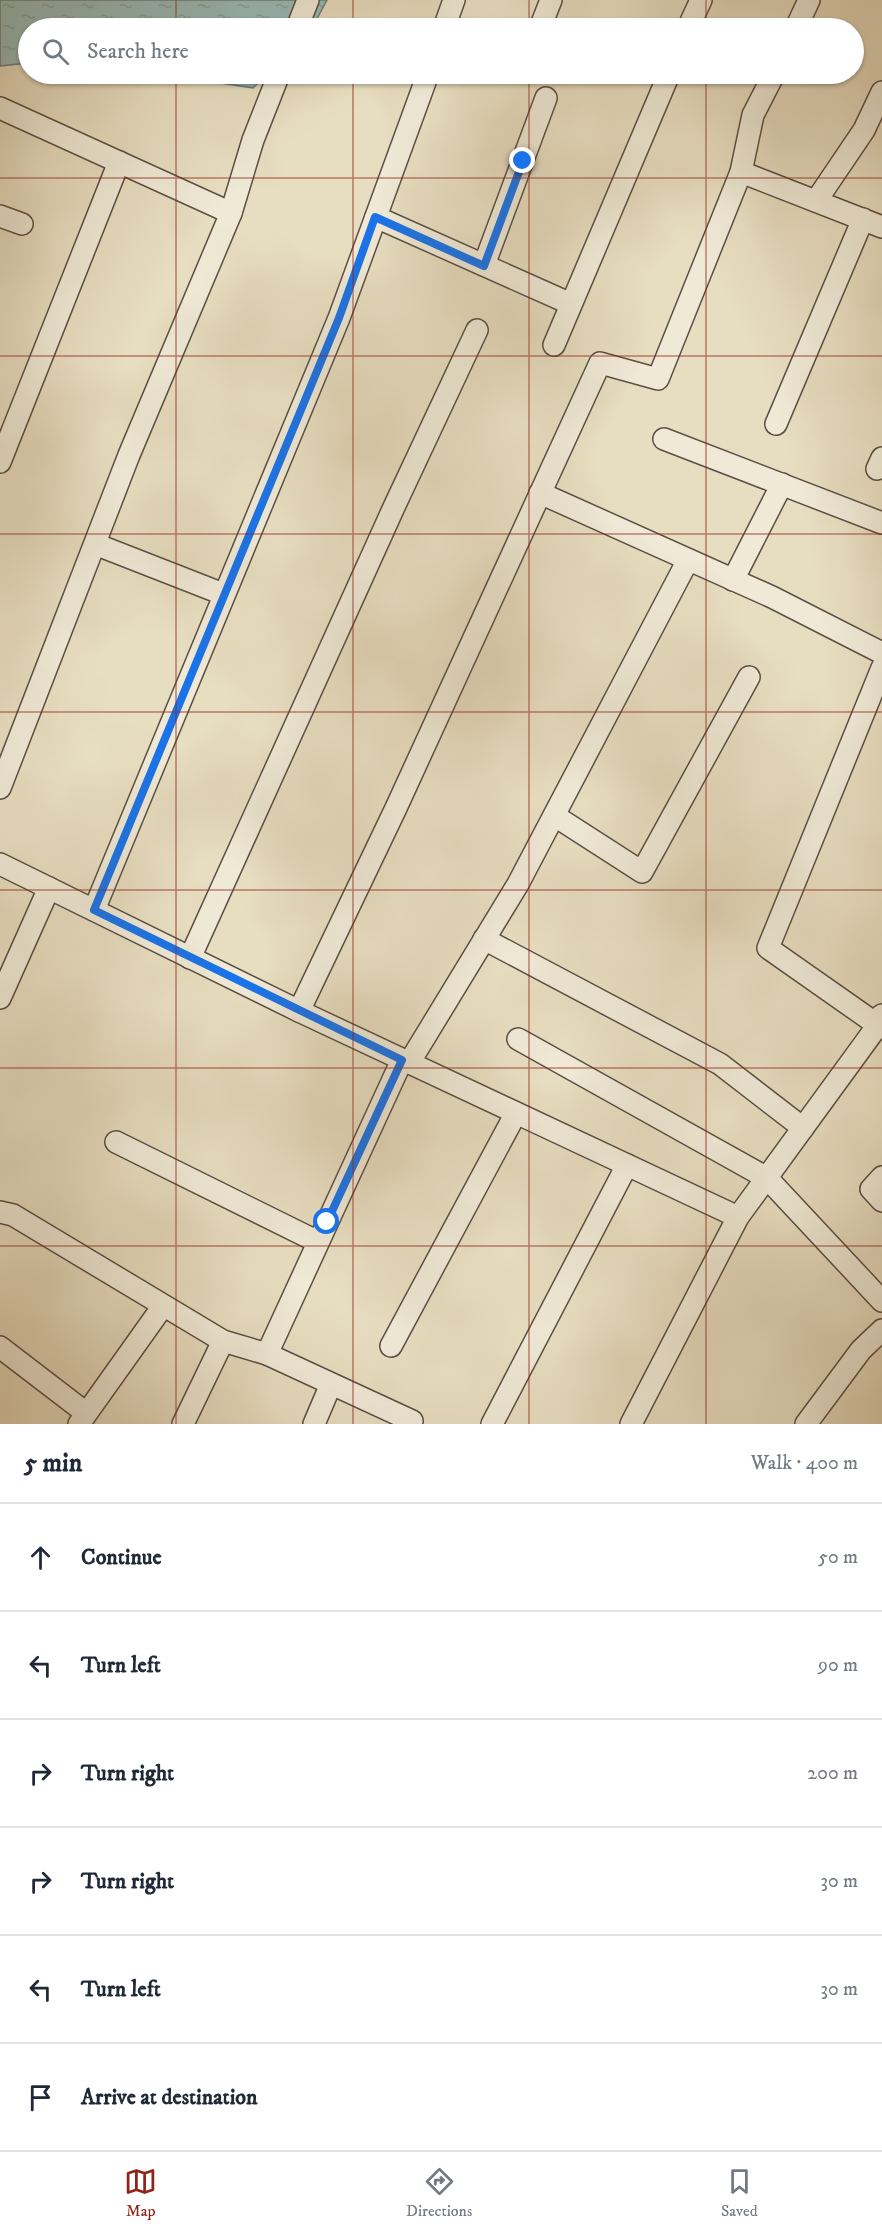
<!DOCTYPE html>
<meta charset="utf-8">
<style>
:root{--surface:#fff;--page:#f2f2f3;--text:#1f2937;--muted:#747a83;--line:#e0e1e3;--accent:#8f2418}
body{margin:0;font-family:"IM FELL DW Pica",serif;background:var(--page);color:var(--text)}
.stop{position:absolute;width:18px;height:18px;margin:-14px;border:4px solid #1a73e8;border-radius:50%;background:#fff}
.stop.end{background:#1a73e8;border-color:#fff;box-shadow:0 2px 6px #0008}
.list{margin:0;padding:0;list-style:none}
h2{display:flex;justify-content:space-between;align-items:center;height:78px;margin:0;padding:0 24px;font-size:26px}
h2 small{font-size:20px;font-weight:400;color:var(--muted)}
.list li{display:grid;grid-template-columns:39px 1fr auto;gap:18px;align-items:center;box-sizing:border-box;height:108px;padding:0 24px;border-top:2px solid var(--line)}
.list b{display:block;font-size:22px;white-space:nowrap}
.list em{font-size:20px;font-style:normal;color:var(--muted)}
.icon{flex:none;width:33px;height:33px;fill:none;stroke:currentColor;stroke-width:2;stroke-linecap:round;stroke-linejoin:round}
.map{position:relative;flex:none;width:882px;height:1424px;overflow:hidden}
.search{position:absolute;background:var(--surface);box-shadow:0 2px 4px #0004;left:18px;right:18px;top:18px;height:66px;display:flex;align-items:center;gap:15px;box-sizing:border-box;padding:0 21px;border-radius:33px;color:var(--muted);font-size:22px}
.sheet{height:726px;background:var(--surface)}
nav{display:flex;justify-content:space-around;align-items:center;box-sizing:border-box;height:84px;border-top:2px solid var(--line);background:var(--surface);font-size:16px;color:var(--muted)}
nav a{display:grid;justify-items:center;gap:3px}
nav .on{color:var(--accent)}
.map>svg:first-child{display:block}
.water{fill:url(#water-ripples);stroke:#6d7d79;stroke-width:1.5}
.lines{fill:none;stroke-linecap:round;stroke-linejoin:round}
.shore{stroke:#626e6a;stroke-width:1.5}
.minor-casing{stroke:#5b5044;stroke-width:24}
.minor{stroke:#efe9d6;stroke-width:21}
.route{stroke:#1a73e8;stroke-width:8}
.grid{fill:none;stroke:#8f2418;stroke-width:1.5;stroke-opacity:0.55}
</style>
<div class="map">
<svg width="882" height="1424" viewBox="0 0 882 1424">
<defs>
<pattern id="water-ripples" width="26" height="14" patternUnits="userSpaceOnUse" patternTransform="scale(1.5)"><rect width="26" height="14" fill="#98bbb9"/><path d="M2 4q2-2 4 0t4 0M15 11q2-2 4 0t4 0" fill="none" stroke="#83a09e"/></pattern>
</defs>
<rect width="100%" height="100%" fill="#e7ddc0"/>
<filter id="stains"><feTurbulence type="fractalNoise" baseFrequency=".00333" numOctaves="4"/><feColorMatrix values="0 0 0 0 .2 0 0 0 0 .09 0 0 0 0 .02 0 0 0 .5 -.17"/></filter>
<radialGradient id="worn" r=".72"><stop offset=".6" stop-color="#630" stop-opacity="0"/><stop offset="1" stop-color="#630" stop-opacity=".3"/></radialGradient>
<g class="water">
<path d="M0,0H327L312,28H28V63L0,66Z"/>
<path d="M161,74H267L253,88Z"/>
</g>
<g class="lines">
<path class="shore" d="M200,74L250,81L259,74"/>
<defs>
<g id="minor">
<path d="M297,28L308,0"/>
<path d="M444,28L454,0"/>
<path d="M540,28L551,0"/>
<path d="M688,28L701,0"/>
<path d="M796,28L809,0"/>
<path d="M0,108L231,213"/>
<path d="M741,172L882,227"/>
<path d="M816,201L864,130L882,92"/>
<path d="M0,216L22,224"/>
<path d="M376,217L571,304"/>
<path d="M484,265L546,98"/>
<path d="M554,345L669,74"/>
<path d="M776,424L863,219"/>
<path d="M664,439L882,523"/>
<path d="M0,462L119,162"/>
<path d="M877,469L882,458"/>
<path d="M540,493L772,597L882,653"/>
<path d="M95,544L223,594"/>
<path d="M733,580L782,484"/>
<path d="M882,668L768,948L882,1028"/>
<path d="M0,788L129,455L231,213L253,140L279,74"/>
<path d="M555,816L642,872L749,677"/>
<path d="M0,864L299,1011L738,1217"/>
<path d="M94,910L339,318L428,74"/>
<path d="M484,939L720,1064L803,1128"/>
<path d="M190,958L394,507L477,330"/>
<path d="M0,998L49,888"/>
<path d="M299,1011L396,808L600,363L658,379L741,172L753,115L774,74"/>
<path d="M518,1039L767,1178L882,1301"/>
<path d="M409,1063L518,884L688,560"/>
<path d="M116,1142L318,1242"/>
<path d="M882,1177L871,1189L882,1201"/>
<path d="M0,1212L13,1215L223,1341L267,1354L412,1421"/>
<path d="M391,1346L516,1113"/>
<path d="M0,1347L86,1413"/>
<path d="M267,1354L402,1060"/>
<path d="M79,1424L163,1306"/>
<path d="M183,1424L223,1341"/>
<path d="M314,1424L331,1384"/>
<path d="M492,1424L627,1165"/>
<path d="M631,1424L738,1217L878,1025L882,1015"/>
<path d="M806,1424L861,1350L882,1330"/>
</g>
</defs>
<use href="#minor" class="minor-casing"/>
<use href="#minor" class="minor"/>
</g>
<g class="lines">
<path class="route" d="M327,1222L402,1060L94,910L339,318L375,217L484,266L523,161"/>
</g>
<path class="grid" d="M176,0V28M353,0V28M529,0V28M706,0V28M176,74V1424M353,74V1424M529,74V1424M706,74V1424M0,178H882M0,356H882M0,534H882M0,712H882M0,890H882M0,1068H882M0,1246H882"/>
<rect width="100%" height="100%" filter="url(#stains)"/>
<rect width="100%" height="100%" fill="url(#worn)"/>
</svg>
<div class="stop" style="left:327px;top:1222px"></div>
<div class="stop end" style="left:523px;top:161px"></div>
<div class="search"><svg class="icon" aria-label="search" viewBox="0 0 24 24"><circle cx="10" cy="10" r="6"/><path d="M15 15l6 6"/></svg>Search here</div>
</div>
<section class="sheet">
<h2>5 min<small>Walk · 400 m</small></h2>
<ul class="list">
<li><svg class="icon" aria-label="ahead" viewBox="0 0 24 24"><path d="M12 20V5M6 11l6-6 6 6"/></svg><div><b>Continue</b></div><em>50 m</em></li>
<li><svg class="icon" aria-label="left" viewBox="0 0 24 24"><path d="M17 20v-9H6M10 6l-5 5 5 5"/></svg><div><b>Turn left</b></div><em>90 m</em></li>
<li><svg class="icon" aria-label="right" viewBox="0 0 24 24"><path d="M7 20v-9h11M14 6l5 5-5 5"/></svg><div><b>Turn right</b></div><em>200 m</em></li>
<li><svg class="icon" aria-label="right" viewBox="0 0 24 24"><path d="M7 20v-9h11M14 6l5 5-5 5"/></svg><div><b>Turn right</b></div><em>30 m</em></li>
<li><svg class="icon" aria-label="left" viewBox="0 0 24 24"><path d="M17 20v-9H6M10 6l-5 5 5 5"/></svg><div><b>Turn left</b></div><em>30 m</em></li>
<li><svg class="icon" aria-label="arrive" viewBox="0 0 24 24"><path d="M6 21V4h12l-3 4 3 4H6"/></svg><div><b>Arrive at destination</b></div></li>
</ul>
</section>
<nav>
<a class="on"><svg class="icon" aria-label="map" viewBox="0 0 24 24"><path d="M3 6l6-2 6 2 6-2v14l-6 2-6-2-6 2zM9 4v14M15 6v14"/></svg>Map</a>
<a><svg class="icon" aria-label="directions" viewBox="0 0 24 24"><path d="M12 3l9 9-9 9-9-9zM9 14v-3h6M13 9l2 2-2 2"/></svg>Directions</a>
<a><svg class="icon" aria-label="saved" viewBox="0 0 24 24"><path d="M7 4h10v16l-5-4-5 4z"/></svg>Saved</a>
</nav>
